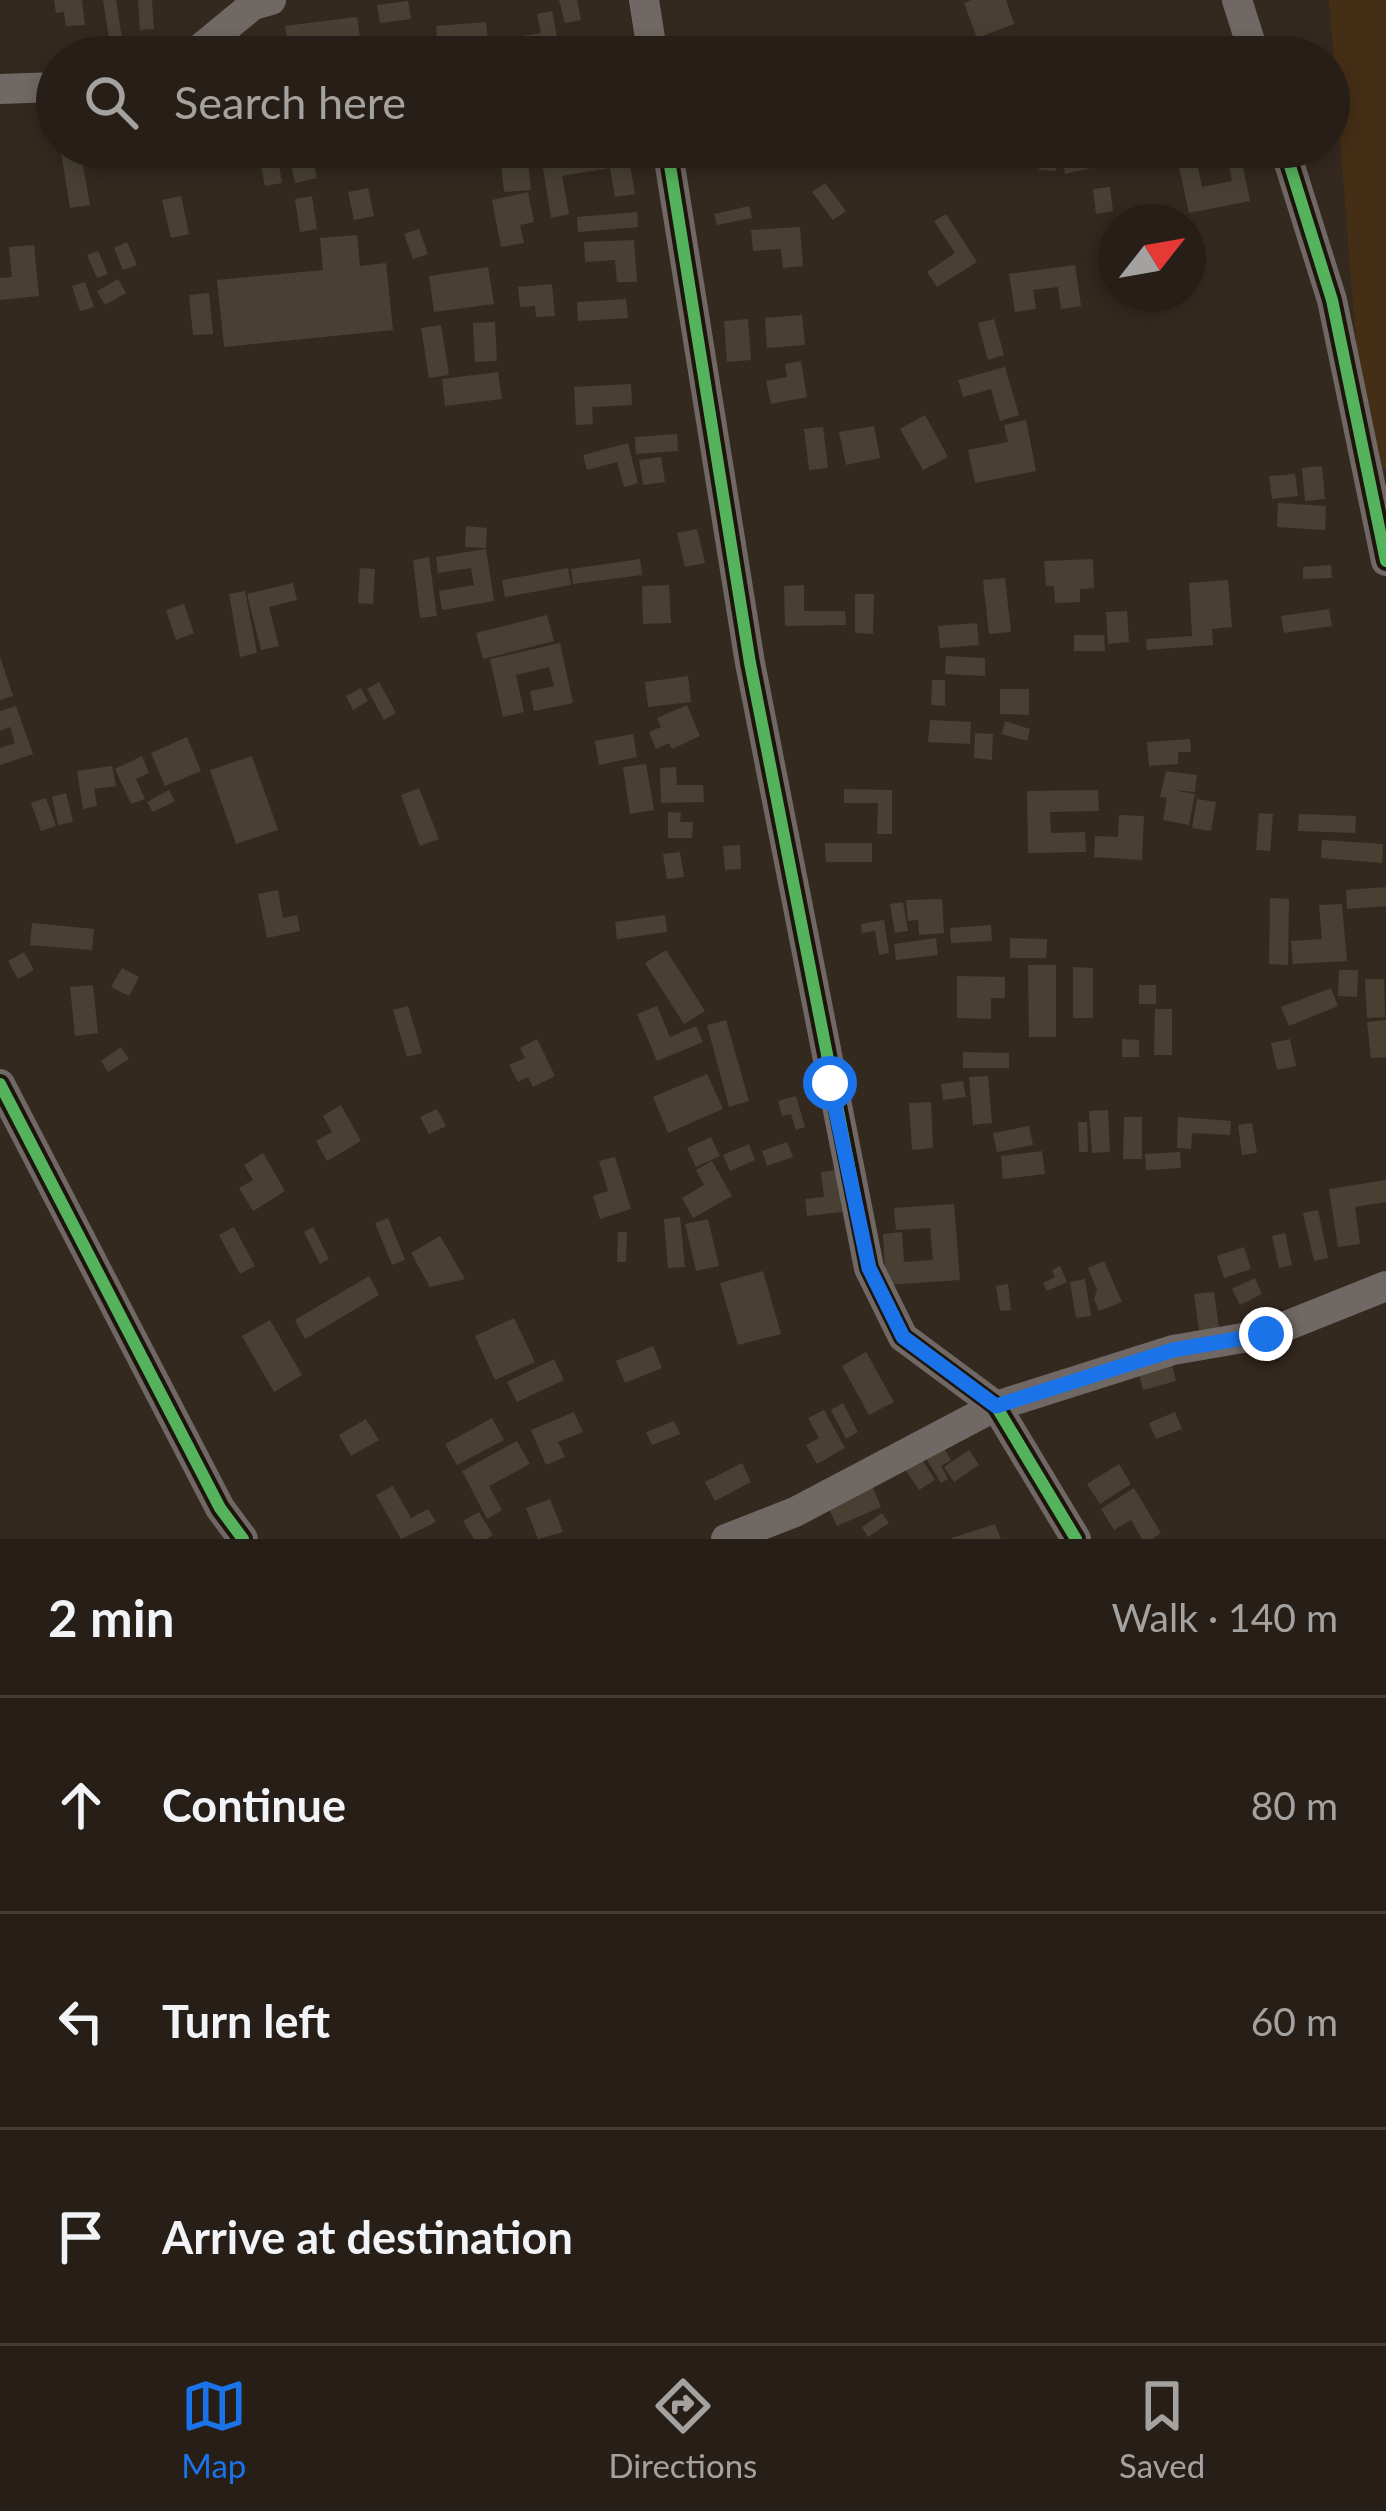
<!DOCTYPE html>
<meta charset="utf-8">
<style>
:root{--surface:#271f17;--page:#2f2720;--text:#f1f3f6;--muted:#a4a2a1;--line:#433d36;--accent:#1a73e8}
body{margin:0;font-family:Lato,sans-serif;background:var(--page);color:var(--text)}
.compass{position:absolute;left:1098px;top:204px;width:108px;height:108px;border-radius:50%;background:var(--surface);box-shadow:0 6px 18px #0003;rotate:59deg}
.stop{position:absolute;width:36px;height:36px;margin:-27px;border:9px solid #1a73e8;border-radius:50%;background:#fff}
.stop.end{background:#1a73e8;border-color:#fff;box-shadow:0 3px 12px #0008}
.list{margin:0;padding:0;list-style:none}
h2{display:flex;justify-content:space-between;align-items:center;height:156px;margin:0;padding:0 48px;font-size:51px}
h2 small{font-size:39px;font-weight:400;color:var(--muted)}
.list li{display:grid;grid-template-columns:78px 1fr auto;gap:36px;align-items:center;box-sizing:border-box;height:216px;padding:0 48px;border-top:3px solid var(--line)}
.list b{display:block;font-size:45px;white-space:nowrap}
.list em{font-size:39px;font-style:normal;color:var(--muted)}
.icon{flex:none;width:66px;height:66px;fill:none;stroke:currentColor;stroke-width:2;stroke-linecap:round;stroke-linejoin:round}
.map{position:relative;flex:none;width:1386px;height:1539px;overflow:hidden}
.search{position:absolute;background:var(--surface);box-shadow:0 6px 18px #0003;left:36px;right:36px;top:36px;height:132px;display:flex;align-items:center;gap:30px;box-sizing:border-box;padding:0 42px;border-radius:66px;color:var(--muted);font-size:45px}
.sheet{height:804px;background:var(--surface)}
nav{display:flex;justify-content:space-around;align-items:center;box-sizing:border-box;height:168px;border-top:3px solid var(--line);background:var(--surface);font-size:33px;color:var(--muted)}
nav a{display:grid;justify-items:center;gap:6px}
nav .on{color:var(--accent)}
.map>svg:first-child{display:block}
.built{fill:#452e16}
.building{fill:#484033}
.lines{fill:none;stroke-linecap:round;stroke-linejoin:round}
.minor{stroke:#706864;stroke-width:30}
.cycleway-casing{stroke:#1d140c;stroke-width:20}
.cycleway{stroke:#56b35d;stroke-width:12}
.route{stroke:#1a73e8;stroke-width:15}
</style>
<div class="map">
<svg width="1386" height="1539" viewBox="0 0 1386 1539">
<rect width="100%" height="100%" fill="#34291f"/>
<path class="built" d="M1329,0H1386V469L1366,470Z"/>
<g class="building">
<path d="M54,0H82L85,25L66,26L64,12L56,13Z"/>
<path d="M103,0H116L125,57H112Z"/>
<path d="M138,0H152L154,29L140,30Z"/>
<path d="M559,0H577L581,20L565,23Z"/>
<path d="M971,0H1006L1014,24L977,38L964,3Z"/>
<path d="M408,1L411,19L380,23L377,5Z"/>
<path d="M552,11L559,46L520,54L517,37L541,33L537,14Z"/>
<path d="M357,17L363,57H315L313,40L288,44L285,26Z"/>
<path d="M486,22L490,57H439L436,26Z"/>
<path d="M257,147H276L282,183L265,186Z"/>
<path d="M287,147H310L317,178L295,183Z"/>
<path d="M709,147H751L752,149L711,158Z"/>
<path d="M1208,147H1219L1221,157L1197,162L1202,187L1232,181L1226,150L1239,148L1250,201L1189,213L1176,153Z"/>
<path d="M627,148L635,194L615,197L610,168L562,176L569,214L551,218L542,162Z"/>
<path d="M1042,148L1058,150L1056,171L1039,170Z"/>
<path d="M80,149L90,205L70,208L61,152Z"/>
<path d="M1102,153L1105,165L1065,174L1063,161Z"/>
<path d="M528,162L531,190L504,192L501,164Z"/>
<path d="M825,183L846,211L833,220L812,192Z"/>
<path d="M1110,187L1113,211L1096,214L1093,189Z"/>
<path d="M368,188L374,216L354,220L348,192Z"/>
<path d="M528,192L534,222L520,225L524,243L501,247L492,200Z"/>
<path d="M181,196L189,234L171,238L162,200Z"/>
<path d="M312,196L317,229L300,232L295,199Z"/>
<path d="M749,206L752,218L717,225L714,214Z"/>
<path d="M637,212L638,227L578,232L577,217Z"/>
<path d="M946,214L977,262L937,287L927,272L955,253L934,221Z"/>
<path d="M800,227L803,266L783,268L781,249L753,251L751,230Z"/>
<path d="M419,229L428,254L413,259L404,234Z"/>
<path d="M357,235L360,266L386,263L393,330L224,347L217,280L323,270L320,238Z"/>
<path d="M634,240L637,282H617L615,260L585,262L584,242Z"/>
<path d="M127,242L137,265L123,270L114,248Z"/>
<path d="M34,245L39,296L0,300V278L12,277L9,247Z"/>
<path d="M98,251L108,274L97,278L87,255Z"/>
<path d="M1075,265L1081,306L1061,309L1058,287L1033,290L1036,309L1015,312L1009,274Z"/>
<path d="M488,267L494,304L434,312L429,276Z"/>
<path d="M118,279L126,293L105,305L97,291Z"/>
<path d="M85,282L94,307L80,311L72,286Z"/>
<path d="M552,284L555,316L536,317L535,306L520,307L518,287Z"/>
<path d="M209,293L213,334L193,335L189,295Z"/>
<path d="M626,299L628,318L578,321L577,302Z"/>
<path d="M802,315L805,345L767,348L765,318Z"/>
<path d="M748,319L751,360L727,362L724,321Z"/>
<path d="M994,319L1004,355L988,360L978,323Z"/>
<path d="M495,322L497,361L475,362L473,323Z"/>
<path d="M441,325L449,375L429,378L421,328Z"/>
<path d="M801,361L807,397L771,404L766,381L787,377L785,364Z"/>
<path d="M1005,367L1019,415L1000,421L991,389L963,397L958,380Z"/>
<path d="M498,372L502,399L445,406L442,379Z"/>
<path d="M631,384L632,405L592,407L593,424L576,425L574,387Z"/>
<path d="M925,415L948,457L923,470L900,429Z"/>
<path d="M1026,420L1036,471L975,483L968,450L1008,442L1004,425Z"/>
<path d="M874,426L880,458L846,465L839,432Z"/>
<path d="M823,427L828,468L809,470L804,429Z"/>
<path d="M677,434L678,451L636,454L635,437Z"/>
<path d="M628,443L638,483L624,487L617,462L587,470L583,455Z"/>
<path d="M661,457L665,482L643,485L639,460Z"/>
<path d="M1322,466L1325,499L1305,501L1302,468Z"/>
<path d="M1295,474L1298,496L1272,499L1269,476Z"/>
<path d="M1278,503L1326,506L1325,530L1277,527Z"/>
<path d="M466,526L487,528L486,548L465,547Z"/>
<path d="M697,529L705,563L685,567L677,533Z"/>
<path d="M486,549L494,601L442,610L439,591L474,585L471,568L438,573L436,557Z"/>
<path d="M429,557L437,616L420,618L413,560Z"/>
<path d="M640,559L642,575L573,584L571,569Z"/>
<path d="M1093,559L1094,588L1080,589V602L1055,603L1054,586H1046L1044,561Z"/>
<path d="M1331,565L1332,578L1303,579V567Z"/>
<path d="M360,568L375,569L373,604L358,603Z"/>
<path d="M568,568L571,585L505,597L502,580Z"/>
<path d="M1005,578L1011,632L989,634L983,580Z"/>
<path d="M1228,580L1232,627L1212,629L1213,645L1147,650L1146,639L1192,636L1189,583Z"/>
<path d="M293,583L297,600L269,607L279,646L261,650L247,594Z"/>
<path d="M669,585L671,623L643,624L642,586Z"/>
<path d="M804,585V611H845L846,625L785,626L784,586Z"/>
<path d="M245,591L257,653L240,657L229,594Z"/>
<path d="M855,594H874L873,634L855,633Z"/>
<path d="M184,604L194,633L176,640L166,610Z"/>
<path d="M1329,609L1332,626L1284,633L1281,616Z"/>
<path d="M1127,611L1129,642L1108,644L1106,612Z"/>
<path d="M547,615L554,641L483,659L476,633Z"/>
<path d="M977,623L979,645L940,648L938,626Z"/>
<path d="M1074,635H1104L1105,651H1074Z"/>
<path d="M560,643L573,703L534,711L530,691L554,686L549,667L516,675L524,712L503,717L490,659Z"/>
<path d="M946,656L985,658V676L945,674Z"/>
<path d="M0,657L13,696L0,700Z"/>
<path d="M688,676L691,702L648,707L645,682Z"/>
<path d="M932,680H945V706L931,705Z"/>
<path d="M379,682L396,713L384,720L367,689Z"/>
<path d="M361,688L368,701L353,710L346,696Z"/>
<path d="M1000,689H1029V715L1000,714Z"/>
<path d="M687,705L700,736L672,749L669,743L656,749L649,732L661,727L657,718Z"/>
<path d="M16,706L33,754L0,765V748L15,743L10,727L0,731V711Z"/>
<path d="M930,720L971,722L970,744L928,742Z"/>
<path d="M1005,721L1030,729L1027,741L1002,734Z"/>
<path d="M975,733L993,734L992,760L974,758Z"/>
<path d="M633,734L637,757L599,765L595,741Z"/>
<path d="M187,737L201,771L165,786L151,753Z"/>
<path d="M1190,739L1191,752H1178V764L1149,766L1147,742Z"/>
<path d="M142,756L149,773L136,779L145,799L131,804L115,769Z"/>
<path d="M252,756L278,830L236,844L210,770Z"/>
<path d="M646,764L654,810L630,814L623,767Z"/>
<path d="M112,766L116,786L94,789L97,806L83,809L77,771Z"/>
<path d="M676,767L677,785H703L704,802L661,803L660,768Z"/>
<path d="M1166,771L1197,775L1195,792L1173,790L1195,794L1189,825L1163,820L1167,798L1160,797Z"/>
<path d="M419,788L439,839L420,846L401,795Z"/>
<path d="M844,789L892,790V834H877L878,803H844Z"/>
<path d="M169,790L175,801L153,812L147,802Z"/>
<path d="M1098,790L1099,811L1050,812L1051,833L1085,832L1086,852L1028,853L1027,791Z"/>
<path d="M66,793L73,822L58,825L52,797Z"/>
<path d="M46,798L56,826L41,831L31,803Z"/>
<path d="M1197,799L1216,802L1211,831L1192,828Z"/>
<path d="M668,812L681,813L680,822H693L692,838H668Z"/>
<path d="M1259,813L1273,814L1270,851L1256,850Z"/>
<path d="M1299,814L1356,816L1355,833L1298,831Z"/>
<path d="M1119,815L1144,816L1142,860L1094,857L1095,836L1118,837Z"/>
<path d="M1322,840L1383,844L1382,863L1321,858Z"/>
<path d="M825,843H872V862H826Z"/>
<path d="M740,845L741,869L725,870L723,846Z"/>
<path d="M680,852L684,877L667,879L663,854Z"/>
<path d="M1386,887V906L1347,909L1346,890Z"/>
<path d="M278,890L283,918L297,915L300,931L267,938L258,894Z"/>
<path d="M1270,898L1289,899L1288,965L1269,964Z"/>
<path d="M942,899L944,933L919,935L918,920L908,921L906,900Z"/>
<path d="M903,902L908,931L895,933L890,904Z"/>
<path d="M1342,904L1347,961L1293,964L1291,941L1322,939L1319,905Z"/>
<path d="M665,915L667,932L617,939L615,922Z"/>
<path d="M884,920L889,953L879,955L875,931L862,933L861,924Z"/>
<path d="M32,923L94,929L92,950L30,945Z"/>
<path d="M991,925L992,941L951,943L950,928Z"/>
<path d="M936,938L938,955L896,960L894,944Z"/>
<path d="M1010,938L1047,939L1046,958H1010Z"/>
<path d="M666,950L705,1011L684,1024L645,963Z"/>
<path d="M24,952L34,970L18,979L8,961Z"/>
<path d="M1028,965H1056V1037H1029Z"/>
<path d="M1073,967L1093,968V1018H1073Z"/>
<path d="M122,968L139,977L129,996L111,987Z"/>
<path d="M1339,970H1358L1357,997L1338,996Z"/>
<path d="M957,976L1005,977V998H991V1019L957,1018Z"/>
<path d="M1365,979H1384L1385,1017L1367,1018Z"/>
<path d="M93,985L98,1033L75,1036L70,987Z"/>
<rect x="1139" y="985" width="17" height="19"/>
<path d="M1331,988L1338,1006L1289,1026L1281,1007Z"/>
<path d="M408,1006L422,1053L407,1057L393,1010Z"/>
<path d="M657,1006L670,1037L696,1026L703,1042L657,1061L637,1014Z"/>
<path d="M1155,1009H1172V1055H1154Z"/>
<path d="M726,1020L749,1101L729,1107L707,1025Z"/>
<path d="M1386,1020V1057L1371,1058L1367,1022Z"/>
<path d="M537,1039L555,1076L533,1087L528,1077L518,1082L509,1065L525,1058L520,1048Z"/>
<path d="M1122,1039L1139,1040V1057H1122Z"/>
<path d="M1290,1039L1296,1066L1277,1070L1271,1043Z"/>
<path d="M121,1047L129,1059L108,1072L101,1061Z"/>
<path d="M963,1052L1009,1053V1068H963Z"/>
<path d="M707,1074L723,1109L668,1133L653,1097Z"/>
<path d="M988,1076L992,1123L973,1125L969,1077Z"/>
<path d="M963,1081L966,1097L943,1100L941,1084Z"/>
<path d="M796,1096L805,1127L796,1130L791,1114L782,1116L778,1101Z"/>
<path d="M931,1102L933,1148L912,1150L909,1103Z"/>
<path d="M341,1105L361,1141L327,1161L316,1141L332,1132L323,1116Z"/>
<path d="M437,1109L446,1126L429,1134L420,1117Z"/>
<path d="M1108,1110L1110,1152L1092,1153L1089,1111Z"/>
<path d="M1124,1117H1142V1159H1123Z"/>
<path d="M1178,1117L1231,1121L1230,1135L1192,1133L1191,1149L1177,1148Z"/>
<path d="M1078,1122H1087L1088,1152H1079Z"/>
<path d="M1252,1123L1257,1153L1242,1155L1238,1125Z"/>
<path d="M1029,1126L1033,1145L997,1152L993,1133Z"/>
<path d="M711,1137L720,1156L696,1167L687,1148Z"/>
<path d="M787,1142L793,1157L767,1166L762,1151Z"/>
<path d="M749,1144L755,1160L730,1171L723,1155Z"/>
<path d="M1042,1151L1045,1174L1003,1179L1001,1156Z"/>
<path d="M1180,1152L1181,1168L1146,1170L1145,1154Z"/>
<path d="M263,1153L285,1191L253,1211L239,1188L253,1180L244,1165Z"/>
<path d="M615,1157L631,1209L600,1219L593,1196L608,1191L599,1161Z"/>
<path d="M712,1161L732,1196L693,1218L682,1198L704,1185L696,1170Z"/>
<path d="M837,1170L842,1212L807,1216L805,1199L824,1197L821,1172Z"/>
<path d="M1386,1180V1202L1355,1207L1360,1244L1338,1247L1329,1189Z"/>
<path d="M954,1204L960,1280L886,1285L883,1234L902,1232L904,1262L933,1260L930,1228L896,1230L894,1208Z"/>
<path d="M1318,1210L1328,1258L1314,1261L1303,1213Z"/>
<path d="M680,1217L685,1267L668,1268L664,1219Z"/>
<path d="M388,1218L405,1260L392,1265L375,1223Z"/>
<path d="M708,1219L719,1266L696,1271L685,1224Z"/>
<path d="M234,1227L255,1266L240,1274L219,1235Z"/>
<path d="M313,1227L329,1259L320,1264L304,1232Z"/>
<path d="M618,1232H627L626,1262H617Z"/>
<path d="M1285,1233L1292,1265L1279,1268L1272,1236Z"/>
<path d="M440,1236L465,1279L430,1287L411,1253Z"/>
<path d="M1244,1247L1251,1269L1224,1278L1217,1256Z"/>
<path d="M1104,1261L1122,1302L1099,1311L1094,1299L1097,1290L1088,1268Z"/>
<path d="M1060,1266L1067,1282L1047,1291L1043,1283L1055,1277L1052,1270Z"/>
<path d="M763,1271L781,1334L738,1345L720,1283Z"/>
<path d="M369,1276L379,1295L305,1339L295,1320Z"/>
<path d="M1255,1278L1262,1294L1240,1305L1232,1289Z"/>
<path d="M1085,1279L1091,1316L1076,1318L1070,1282Z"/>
<path d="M1008,1284L1011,1310L1000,1311L996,1286Z"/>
<path d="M1214,1292L1219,1328L1199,1330L1194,1294Z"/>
<path d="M514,1318L535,1362L495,1380L475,1336Z"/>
<path d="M270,1320L302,1375L274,1392L242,1336Z"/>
<path d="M653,1346L662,1368L625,1383L616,1361Z"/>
<path d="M866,1352L894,1402L869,1415L842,1366Z"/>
<path d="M554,1359L564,1380L517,1402L507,1382Z"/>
<path d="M1172,1365L1176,1381L1143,1390L1139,1374Z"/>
<path d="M843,1403L858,1432L846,1439L831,1410Z"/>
<path d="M824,1410L845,1448L817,1464L806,1445L819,1438L808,1418Z"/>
<path d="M574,1412L583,1432L558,1442L565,1457L546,1465L531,1430Z"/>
<path d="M1175,1412L1182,1429L1156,1439L1149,1423Z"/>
<path d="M492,1418L504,1440L457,1465L445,1444Z"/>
<path d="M366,1419L379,1440L351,1456L339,1435Z"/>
<path d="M674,1421L680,1434L652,1445L646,1432Z"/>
<path d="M517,1441L530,1464L489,1486L502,1510L487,1519L462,1471Z"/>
<path d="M940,1441L951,1460L941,1466L948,1479L941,1483L922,1452Z"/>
<path d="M969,1450L979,1465L954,1482L944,1467Z"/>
<path d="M921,1458L935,1480L919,1490L905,1469Z"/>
<path d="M742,1463L751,1482L715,1501L705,1482Z"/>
<path d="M1119,1464L1131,1484L1100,1504L1087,1484Z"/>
<path d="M871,1483L881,1507L837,1526L826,1503Z"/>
<path d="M393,1486L411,1518L428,1509L436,1522L401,1539L376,1495Z"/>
<path d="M1134,1488L1161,1533L1152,1539H1142L1131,1520L1114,1530L1101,1509Z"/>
<path d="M550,1499L563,1532L538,1539L526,1508Z"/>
<path d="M479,1512L493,1535L486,1539H474L463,1521Z"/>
<path d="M882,1513L889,1523L868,1537L862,1527Z"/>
<path d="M995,1524L1001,1539H952V1538Z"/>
</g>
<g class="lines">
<g class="minor">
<path d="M644,0L653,57"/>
<path d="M1237,0L1255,57"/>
<path d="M190,57L253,5L271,0"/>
<path d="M0,89L57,87"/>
<path d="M667,147L750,663L869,1268L903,1337L996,1406L1076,1539"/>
<path d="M1284,147L1332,300L1386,561"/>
<path d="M0,1084L220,1508L243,1539"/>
<path d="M726,1539L795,1512L996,1406L1173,1350L1266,1334L1386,1286"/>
</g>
<defs>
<g id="cycleway">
<path d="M667,147L750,663L869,1268L903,1337L996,1406L1076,1539"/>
<path d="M1284,147L1332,300L1386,561"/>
<path d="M0,1084L220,1508L243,1539"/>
</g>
</defs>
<use href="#cycleway" class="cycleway-casing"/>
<use href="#cycleway" class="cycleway"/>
</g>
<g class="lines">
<path class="route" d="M830,1083L869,1268L903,1337L996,1406L1173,1350L1266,1334"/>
</g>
</svg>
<svg class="compass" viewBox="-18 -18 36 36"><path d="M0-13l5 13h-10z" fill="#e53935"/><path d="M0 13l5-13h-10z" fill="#a4a2a1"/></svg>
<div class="stop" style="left:830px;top:1083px"></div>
<div class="stop end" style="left:1266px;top:1334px"></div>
<div class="search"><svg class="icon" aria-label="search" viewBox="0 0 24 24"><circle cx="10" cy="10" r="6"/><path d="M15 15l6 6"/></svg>Search here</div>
</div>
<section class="sheet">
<h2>2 min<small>Walk · 140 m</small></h2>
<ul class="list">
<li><svg class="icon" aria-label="ahead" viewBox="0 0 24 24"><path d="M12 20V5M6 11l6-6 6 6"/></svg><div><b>Continue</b></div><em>80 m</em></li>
<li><svg class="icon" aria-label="left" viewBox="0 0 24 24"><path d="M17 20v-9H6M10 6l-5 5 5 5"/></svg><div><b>Turn left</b></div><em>60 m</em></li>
<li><svg class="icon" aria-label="arrive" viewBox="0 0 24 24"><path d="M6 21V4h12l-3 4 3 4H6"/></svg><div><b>Arrive at destination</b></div></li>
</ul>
</section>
<nav>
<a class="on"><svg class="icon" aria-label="map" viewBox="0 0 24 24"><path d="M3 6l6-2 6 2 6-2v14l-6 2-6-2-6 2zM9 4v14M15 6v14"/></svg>Map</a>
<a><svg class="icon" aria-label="directions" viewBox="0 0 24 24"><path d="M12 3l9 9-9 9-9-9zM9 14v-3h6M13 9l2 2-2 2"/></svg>Directions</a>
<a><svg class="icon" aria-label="saved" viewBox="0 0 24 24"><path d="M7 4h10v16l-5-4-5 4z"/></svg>Saved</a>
</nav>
